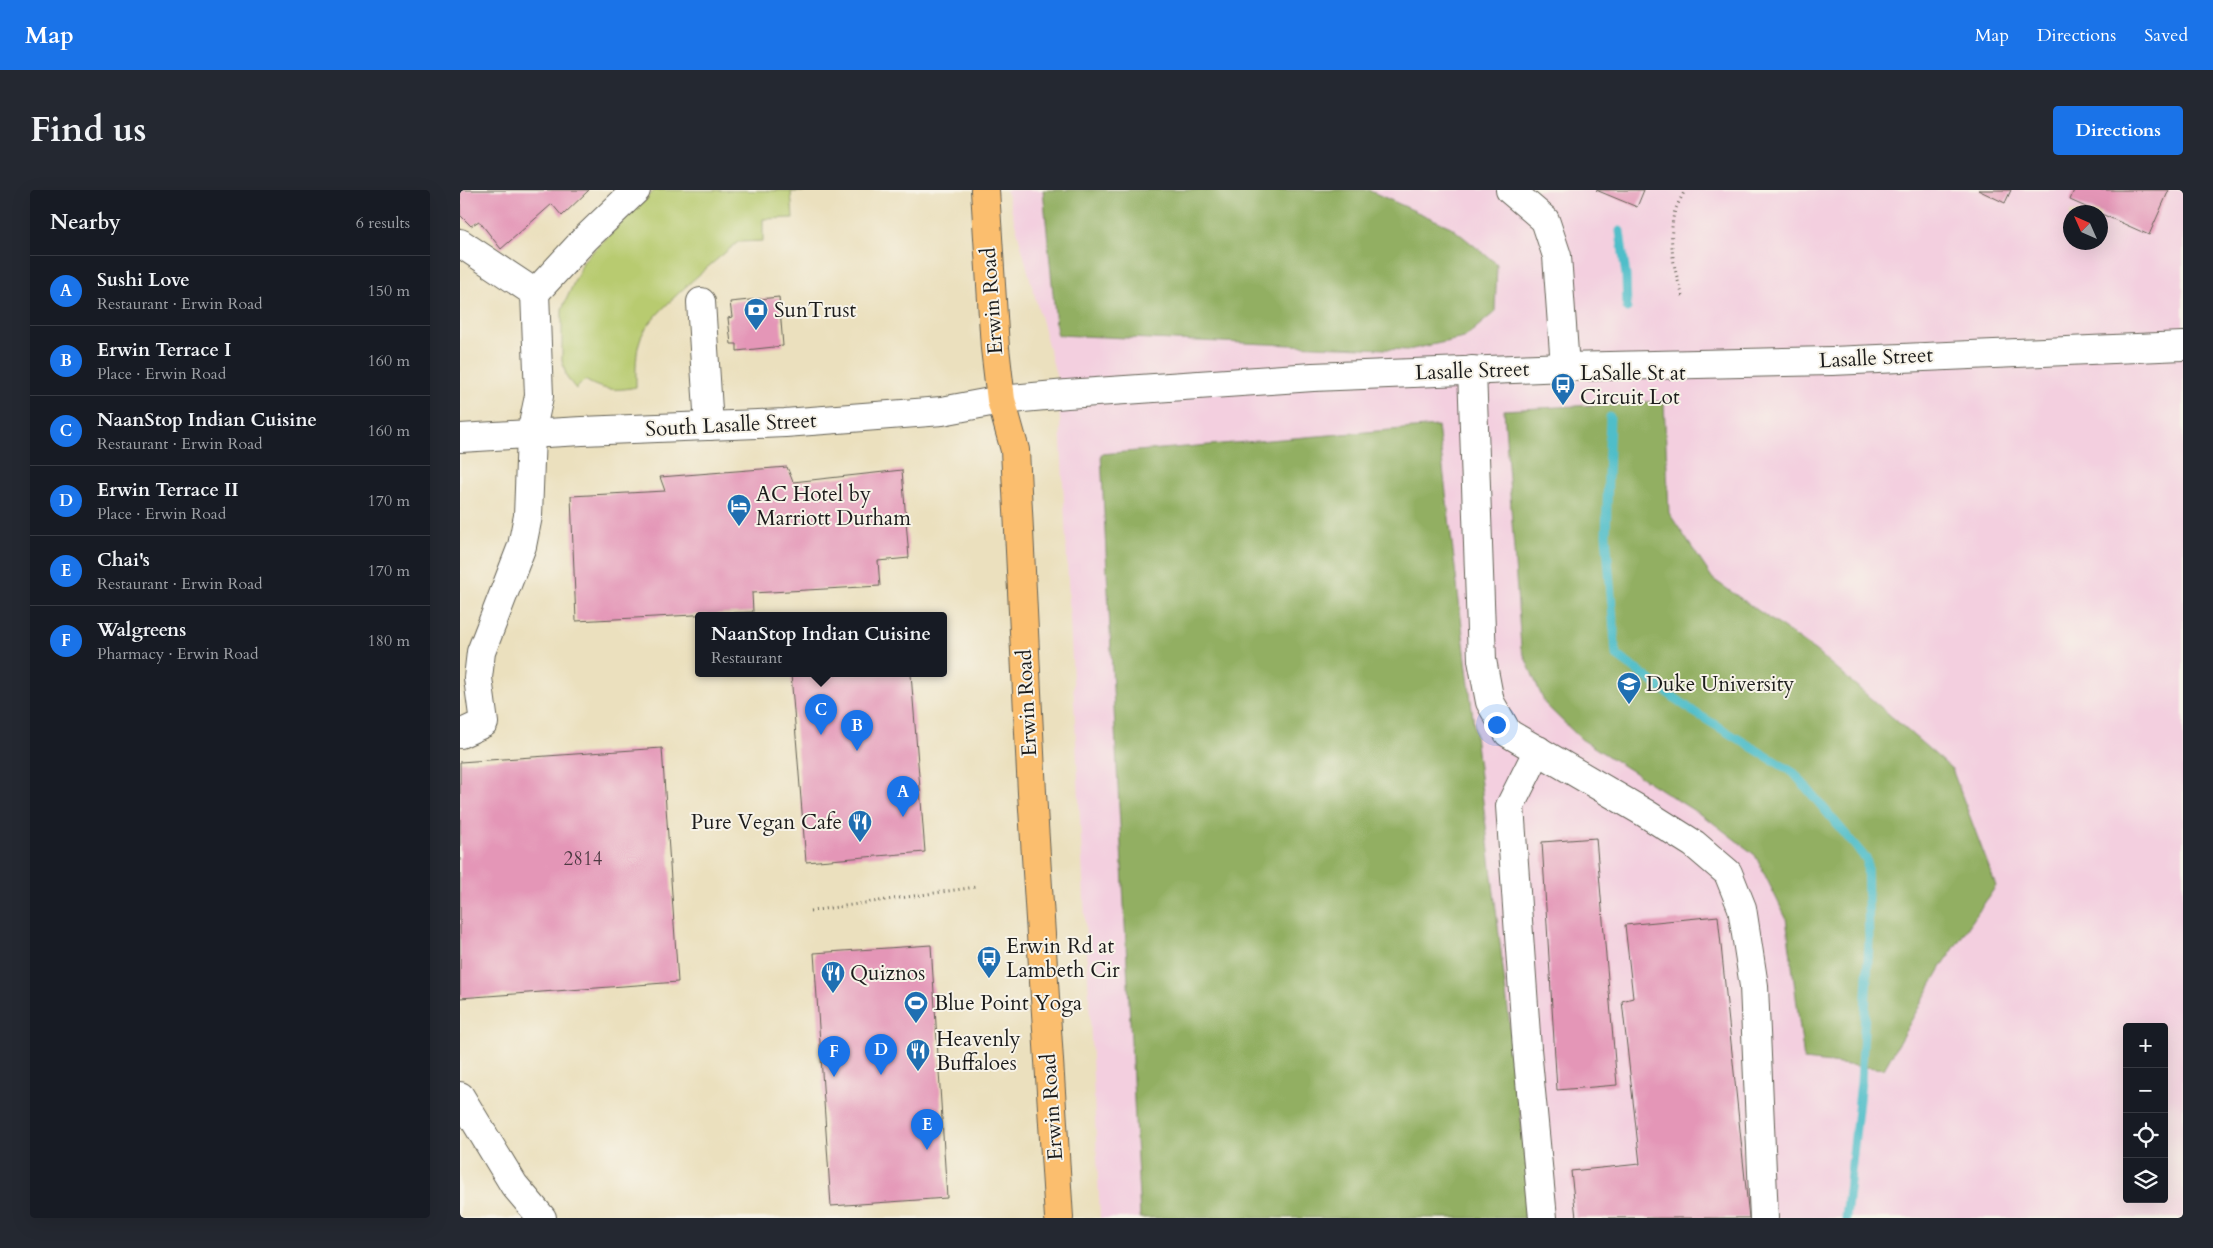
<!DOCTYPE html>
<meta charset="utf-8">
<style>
:root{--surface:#171b24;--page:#242831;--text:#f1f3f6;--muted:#9ea1a6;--line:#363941;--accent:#1a73e8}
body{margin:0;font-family:Cardo,serif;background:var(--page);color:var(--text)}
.controls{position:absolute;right:15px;bottom:15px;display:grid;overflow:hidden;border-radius:5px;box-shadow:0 5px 20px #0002}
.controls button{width:45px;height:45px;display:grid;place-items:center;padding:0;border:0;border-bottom:1px solid var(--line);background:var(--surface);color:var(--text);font:25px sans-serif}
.compass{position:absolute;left:1603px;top:15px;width:45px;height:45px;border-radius:50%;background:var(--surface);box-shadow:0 5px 20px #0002;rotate:315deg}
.you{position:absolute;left:1036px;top:534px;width:18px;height:18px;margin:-12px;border:4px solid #fff;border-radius:50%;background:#1a73e8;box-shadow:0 0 0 8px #1a73e833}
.badge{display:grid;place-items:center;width:32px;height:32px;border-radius:50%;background:var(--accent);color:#fff;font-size:16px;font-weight:700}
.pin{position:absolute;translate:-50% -41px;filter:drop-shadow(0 1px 2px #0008)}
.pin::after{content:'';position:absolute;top:26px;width:18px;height:15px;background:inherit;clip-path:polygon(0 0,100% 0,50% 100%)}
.popup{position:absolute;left:235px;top:422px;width:252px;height:65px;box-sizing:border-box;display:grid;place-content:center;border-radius:5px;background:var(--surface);filter:drop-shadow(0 1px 4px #0005);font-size:16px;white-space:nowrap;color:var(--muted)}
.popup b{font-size:19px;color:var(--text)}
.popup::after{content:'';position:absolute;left:50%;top:100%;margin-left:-10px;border:10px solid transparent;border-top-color:var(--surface)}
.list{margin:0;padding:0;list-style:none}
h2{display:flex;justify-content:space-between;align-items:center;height:65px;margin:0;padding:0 20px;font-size:21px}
h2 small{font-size:16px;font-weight:400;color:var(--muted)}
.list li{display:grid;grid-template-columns:32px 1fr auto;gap:15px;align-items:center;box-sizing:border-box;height:70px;padding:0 20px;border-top:1px solid var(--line)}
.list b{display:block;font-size:19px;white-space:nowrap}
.list p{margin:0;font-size:16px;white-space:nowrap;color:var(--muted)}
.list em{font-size:16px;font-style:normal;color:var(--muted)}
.icon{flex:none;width:28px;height:28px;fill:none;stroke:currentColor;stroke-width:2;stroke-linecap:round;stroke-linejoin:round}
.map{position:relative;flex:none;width:1723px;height:1028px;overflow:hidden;border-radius:5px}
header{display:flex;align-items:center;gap:30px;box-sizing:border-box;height:70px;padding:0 25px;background:var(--accent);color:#fff}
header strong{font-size:24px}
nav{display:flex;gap:28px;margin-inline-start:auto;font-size:18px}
.intro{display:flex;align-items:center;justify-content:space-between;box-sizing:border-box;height:120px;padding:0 30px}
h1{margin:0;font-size:35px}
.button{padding:12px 22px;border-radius:5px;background:var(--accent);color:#fff;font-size:18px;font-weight:700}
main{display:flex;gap:30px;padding:0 30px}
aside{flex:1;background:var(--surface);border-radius:5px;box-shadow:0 5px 20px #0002}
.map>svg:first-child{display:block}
.built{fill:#f3cfdf;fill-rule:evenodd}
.green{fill:#b8cb6f;stroke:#6a7446}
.forest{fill:#92af62;stroke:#57663f}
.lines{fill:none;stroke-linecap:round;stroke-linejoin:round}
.stream{stroke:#50bec9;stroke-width:9}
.building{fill:#e496b7}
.minor-casing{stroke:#646155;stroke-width:30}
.major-casing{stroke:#646155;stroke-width:30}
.path{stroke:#646155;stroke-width:3;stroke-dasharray:1 4;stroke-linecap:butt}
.minor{stroke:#fff;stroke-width:28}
.major{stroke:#fbbe6e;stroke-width:28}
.labels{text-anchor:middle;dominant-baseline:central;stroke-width:4;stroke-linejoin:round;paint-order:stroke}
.number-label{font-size:19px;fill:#4e3a43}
.street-label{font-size:21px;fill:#1c1c1c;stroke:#f7f3e8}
.poi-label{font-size:21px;fill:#1c1c1c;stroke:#f7f3e8;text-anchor:start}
</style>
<header>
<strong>Map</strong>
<nav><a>Map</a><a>Directions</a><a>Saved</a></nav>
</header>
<div class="intro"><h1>Find us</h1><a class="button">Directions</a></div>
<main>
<aside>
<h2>Nearby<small>6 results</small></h2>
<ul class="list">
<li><span class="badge">A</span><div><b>Sushi Love</b><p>Restaurant · Erwin Road</p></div><em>150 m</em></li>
<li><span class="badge">B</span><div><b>Erwin Terrace I</b><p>Place · Erwin Road</p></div><em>160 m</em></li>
<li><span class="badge">C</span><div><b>NaanStop Indian Cuisine</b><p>Restaurant · Erwin Road</p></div><em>160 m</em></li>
<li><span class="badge">D</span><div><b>Erwin Terrace II</b><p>Place · Erwin Road</p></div><em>170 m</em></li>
<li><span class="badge">E</span><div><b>Chai's</b><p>Restaurant · Erwin Road</p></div><em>170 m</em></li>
<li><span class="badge">F</span><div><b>Walgreens</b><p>Pharmacy · Erwin Road</p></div><em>180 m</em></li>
</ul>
</aside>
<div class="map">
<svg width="1723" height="1028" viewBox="0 0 1723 1028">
<rect width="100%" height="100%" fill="#f7f3e8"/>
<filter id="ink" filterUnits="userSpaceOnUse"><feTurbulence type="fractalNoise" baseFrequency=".02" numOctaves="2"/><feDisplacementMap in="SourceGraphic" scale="10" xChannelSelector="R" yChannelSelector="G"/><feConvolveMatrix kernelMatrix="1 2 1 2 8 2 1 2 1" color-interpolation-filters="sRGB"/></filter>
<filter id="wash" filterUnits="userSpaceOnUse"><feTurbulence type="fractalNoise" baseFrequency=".0096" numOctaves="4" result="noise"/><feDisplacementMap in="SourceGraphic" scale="20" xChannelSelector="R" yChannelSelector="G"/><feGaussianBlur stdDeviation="1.12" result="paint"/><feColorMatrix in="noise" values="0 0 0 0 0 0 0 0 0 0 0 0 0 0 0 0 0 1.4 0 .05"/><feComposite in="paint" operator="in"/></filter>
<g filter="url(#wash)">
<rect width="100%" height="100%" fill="#ebe0be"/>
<path class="built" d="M546,0H1723V1028H640L598,192ZM1610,22H1640V52H1610ZM1667,837H1704V1009H1667Z"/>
<path class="green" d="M195,0L376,1L331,2L333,28L303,29V51L278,52C256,70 191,123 181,147C175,163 176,180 176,197C157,201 142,201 125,190L116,199L107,188L102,171V119L124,70Z"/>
<g class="forest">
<path d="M583,0H908L991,37L1037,74L1035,122L1004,148L948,160L597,145Z"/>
<path d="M1204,211L1209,323L1253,389L1356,461L1492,579L1536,696L1482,776L1424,879L1344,870L1326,728L1295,665L1252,632L1121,549L1085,514L1061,458L1044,220Z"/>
<path d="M978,236L1073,1028H680L641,264Z"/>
</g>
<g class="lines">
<g class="stream">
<path d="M1160,41L1166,86L1167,118"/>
<path d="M1150,227L1146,345L1156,465L1234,522L1334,583L1407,670L1409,752L1401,892L1386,1028"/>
</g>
</g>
<g id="blocks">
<g class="building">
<path d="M0,0H129L102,26L92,14L41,59L19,31L11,36L0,25Z"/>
<path d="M1136,0H1184L1177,17Z"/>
<path d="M1518,0H1551L1545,13Z"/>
<path d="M1614,0H1709L1689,45L1610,10Z"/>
<path d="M319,107L323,156L277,161V154H271L268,128L272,127L270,112Z"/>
<path d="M327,277L333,292L442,280L449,368L418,371L420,396L292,403L293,422L116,431L111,306L205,301L200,287Z"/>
<path d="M331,484H451L465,662L346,672Z"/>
<path d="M202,558L218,792L0,808V572Z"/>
<path d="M1136,648L1157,895L1097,900L1082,652Z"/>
<path d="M1258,726L1289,1028H1116L1111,981L1180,974L1162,811L1173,808L1165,735Z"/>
<path d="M471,755L487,1008L371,1016L354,763Z"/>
</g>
</g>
</g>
<g filter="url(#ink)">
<use href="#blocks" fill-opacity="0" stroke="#646155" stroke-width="1"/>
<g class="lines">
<defs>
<g id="minor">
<path d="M1050,0L1085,30L1097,66L1105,177"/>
<path d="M0,53L75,103L125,49L176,0"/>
<path d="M241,112L249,236"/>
<path d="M1012,180L1022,470L1030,512L1048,543L1185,623L1234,654L1268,683L1282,718L1294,796L1304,1028"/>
<path d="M0,248L122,241L325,233L482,221L541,210L607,204L853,187L1105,177L1372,171L1723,156"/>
<path d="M0,544L24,533L18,488L21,462L62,356L68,326L71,244L79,206L75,103"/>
<path d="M1078,560L1050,616L1067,859L1083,1028"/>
<path d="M0,906L54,995L82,1028"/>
</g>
<path id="major" d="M525,0L535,158L541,210L555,260L572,603L599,1028"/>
</defs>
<use href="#minor" class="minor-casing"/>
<use href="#major" class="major-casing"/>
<g class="path">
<path d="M1223,106C1214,82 1209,54 1213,29C1214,19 1221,9 1225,0"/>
<path d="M350,721L516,697"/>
</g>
<use href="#minor" class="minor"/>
<use href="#major" class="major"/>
</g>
</g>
<defs>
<symbol id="bank-pin" viewBox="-11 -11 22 30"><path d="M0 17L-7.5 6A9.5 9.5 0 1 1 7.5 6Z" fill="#1f6fb2" stroke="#f7f3e8"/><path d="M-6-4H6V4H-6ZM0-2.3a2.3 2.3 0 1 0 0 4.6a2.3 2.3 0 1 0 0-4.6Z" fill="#fff"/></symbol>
<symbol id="bus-pin" viewBox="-11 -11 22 30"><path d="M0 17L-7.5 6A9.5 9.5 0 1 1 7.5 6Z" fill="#1f6fb2" stroke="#f7f3e8"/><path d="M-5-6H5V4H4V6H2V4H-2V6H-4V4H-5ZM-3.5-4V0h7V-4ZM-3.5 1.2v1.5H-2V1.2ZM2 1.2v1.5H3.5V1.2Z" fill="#fff"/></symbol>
<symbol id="hotel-pin" viewBox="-11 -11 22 30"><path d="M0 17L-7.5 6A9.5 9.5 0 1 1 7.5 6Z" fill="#1f6fb2" stroke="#f7f3e8"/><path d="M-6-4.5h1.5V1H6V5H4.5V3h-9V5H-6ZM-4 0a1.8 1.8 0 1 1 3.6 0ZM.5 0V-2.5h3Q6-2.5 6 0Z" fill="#fff"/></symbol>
<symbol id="university-pin" viewBox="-11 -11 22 30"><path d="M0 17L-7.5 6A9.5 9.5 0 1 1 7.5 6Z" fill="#1f6fb2" stroke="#f7f3e8"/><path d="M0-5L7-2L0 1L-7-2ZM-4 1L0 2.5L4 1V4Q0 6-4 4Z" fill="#fff"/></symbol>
<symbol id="restaurant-pin" viewBox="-11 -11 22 30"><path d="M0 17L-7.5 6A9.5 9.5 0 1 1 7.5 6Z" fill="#1f6fb2" stroke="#f7f3e8"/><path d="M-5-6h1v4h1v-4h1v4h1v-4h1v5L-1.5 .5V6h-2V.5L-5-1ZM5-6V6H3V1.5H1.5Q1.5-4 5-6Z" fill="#fff"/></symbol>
<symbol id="stadium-pin" viewBox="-11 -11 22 30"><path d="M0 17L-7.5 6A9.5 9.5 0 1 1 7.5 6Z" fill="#1f6fb2" stroke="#f7f3e8"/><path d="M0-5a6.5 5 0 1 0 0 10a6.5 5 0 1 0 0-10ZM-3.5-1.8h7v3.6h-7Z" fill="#fff"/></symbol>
</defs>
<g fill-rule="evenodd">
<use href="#bank-pin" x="282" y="106" width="28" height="38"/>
<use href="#bus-pin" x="1089" y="181" width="28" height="38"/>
<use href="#hotel-pin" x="265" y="302" width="28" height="38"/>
<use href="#university-pin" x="1155" y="480" width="28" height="38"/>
<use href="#restaurant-pin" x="386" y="618" width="28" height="38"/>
<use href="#bus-pin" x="515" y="754" width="28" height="38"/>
<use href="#restaurant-pin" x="359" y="769" width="28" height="38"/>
<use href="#stadium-pin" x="442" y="799" width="28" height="38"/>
<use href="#restaurant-pin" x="444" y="847" width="28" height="38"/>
</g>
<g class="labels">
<g class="number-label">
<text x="123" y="669">2814</text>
</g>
<g class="street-label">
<text transform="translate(532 111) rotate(-94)">Erwin Road</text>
<text transform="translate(1416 168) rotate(-3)">Lasalle Street</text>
<text transform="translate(1012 181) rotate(-2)">Lasalle Street</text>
<text transform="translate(271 235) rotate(-3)">South Lasalle Street</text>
<text transform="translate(567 513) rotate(-93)">Erwin Road</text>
<text transform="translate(592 917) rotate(-94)">Erwin Road</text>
</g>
<g class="poi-label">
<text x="314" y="120">SunTrust</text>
<text x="1120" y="183">LaSalle St at<tspan x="1120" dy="24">Circuit Lot</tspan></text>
<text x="296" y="304">AC Hotel by<tspan x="296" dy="24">Marriott Durham</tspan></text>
<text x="1186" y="494">Duke University</text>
<text x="382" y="632" text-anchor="end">Pure Vegan Cafe</text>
<text x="546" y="756">Erwin Rd at<tspan x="546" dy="24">Lambeth Cir</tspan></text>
<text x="390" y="783">Quiznos</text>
<text x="474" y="813">Blue Point Yoga</text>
<text x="476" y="849">Heavenly<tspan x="476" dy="24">Buffaloes</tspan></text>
</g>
</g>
</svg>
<div class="controls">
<button>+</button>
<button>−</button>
<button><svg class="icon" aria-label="locate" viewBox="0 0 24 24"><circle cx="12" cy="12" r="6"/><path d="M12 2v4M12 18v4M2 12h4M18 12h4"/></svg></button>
<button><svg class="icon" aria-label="layers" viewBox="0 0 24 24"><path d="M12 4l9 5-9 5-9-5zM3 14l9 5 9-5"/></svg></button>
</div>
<svg class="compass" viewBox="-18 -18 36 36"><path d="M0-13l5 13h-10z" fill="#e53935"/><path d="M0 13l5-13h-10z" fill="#9ea1a6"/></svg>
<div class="you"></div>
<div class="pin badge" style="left:443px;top:627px">A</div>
<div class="pin badge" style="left:397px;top:561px">B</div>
<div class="pin badge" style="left:361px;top:545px">C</div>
<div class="popup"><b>NaanStop Indian Cuisine</b>Restaurant</div>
<div class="pin badge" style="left:421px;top:885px">D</div>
<div class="pin badge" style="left:467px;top:960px">E</div>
<div class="pin badge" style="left:374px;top:887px">F</div>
</div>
</main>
